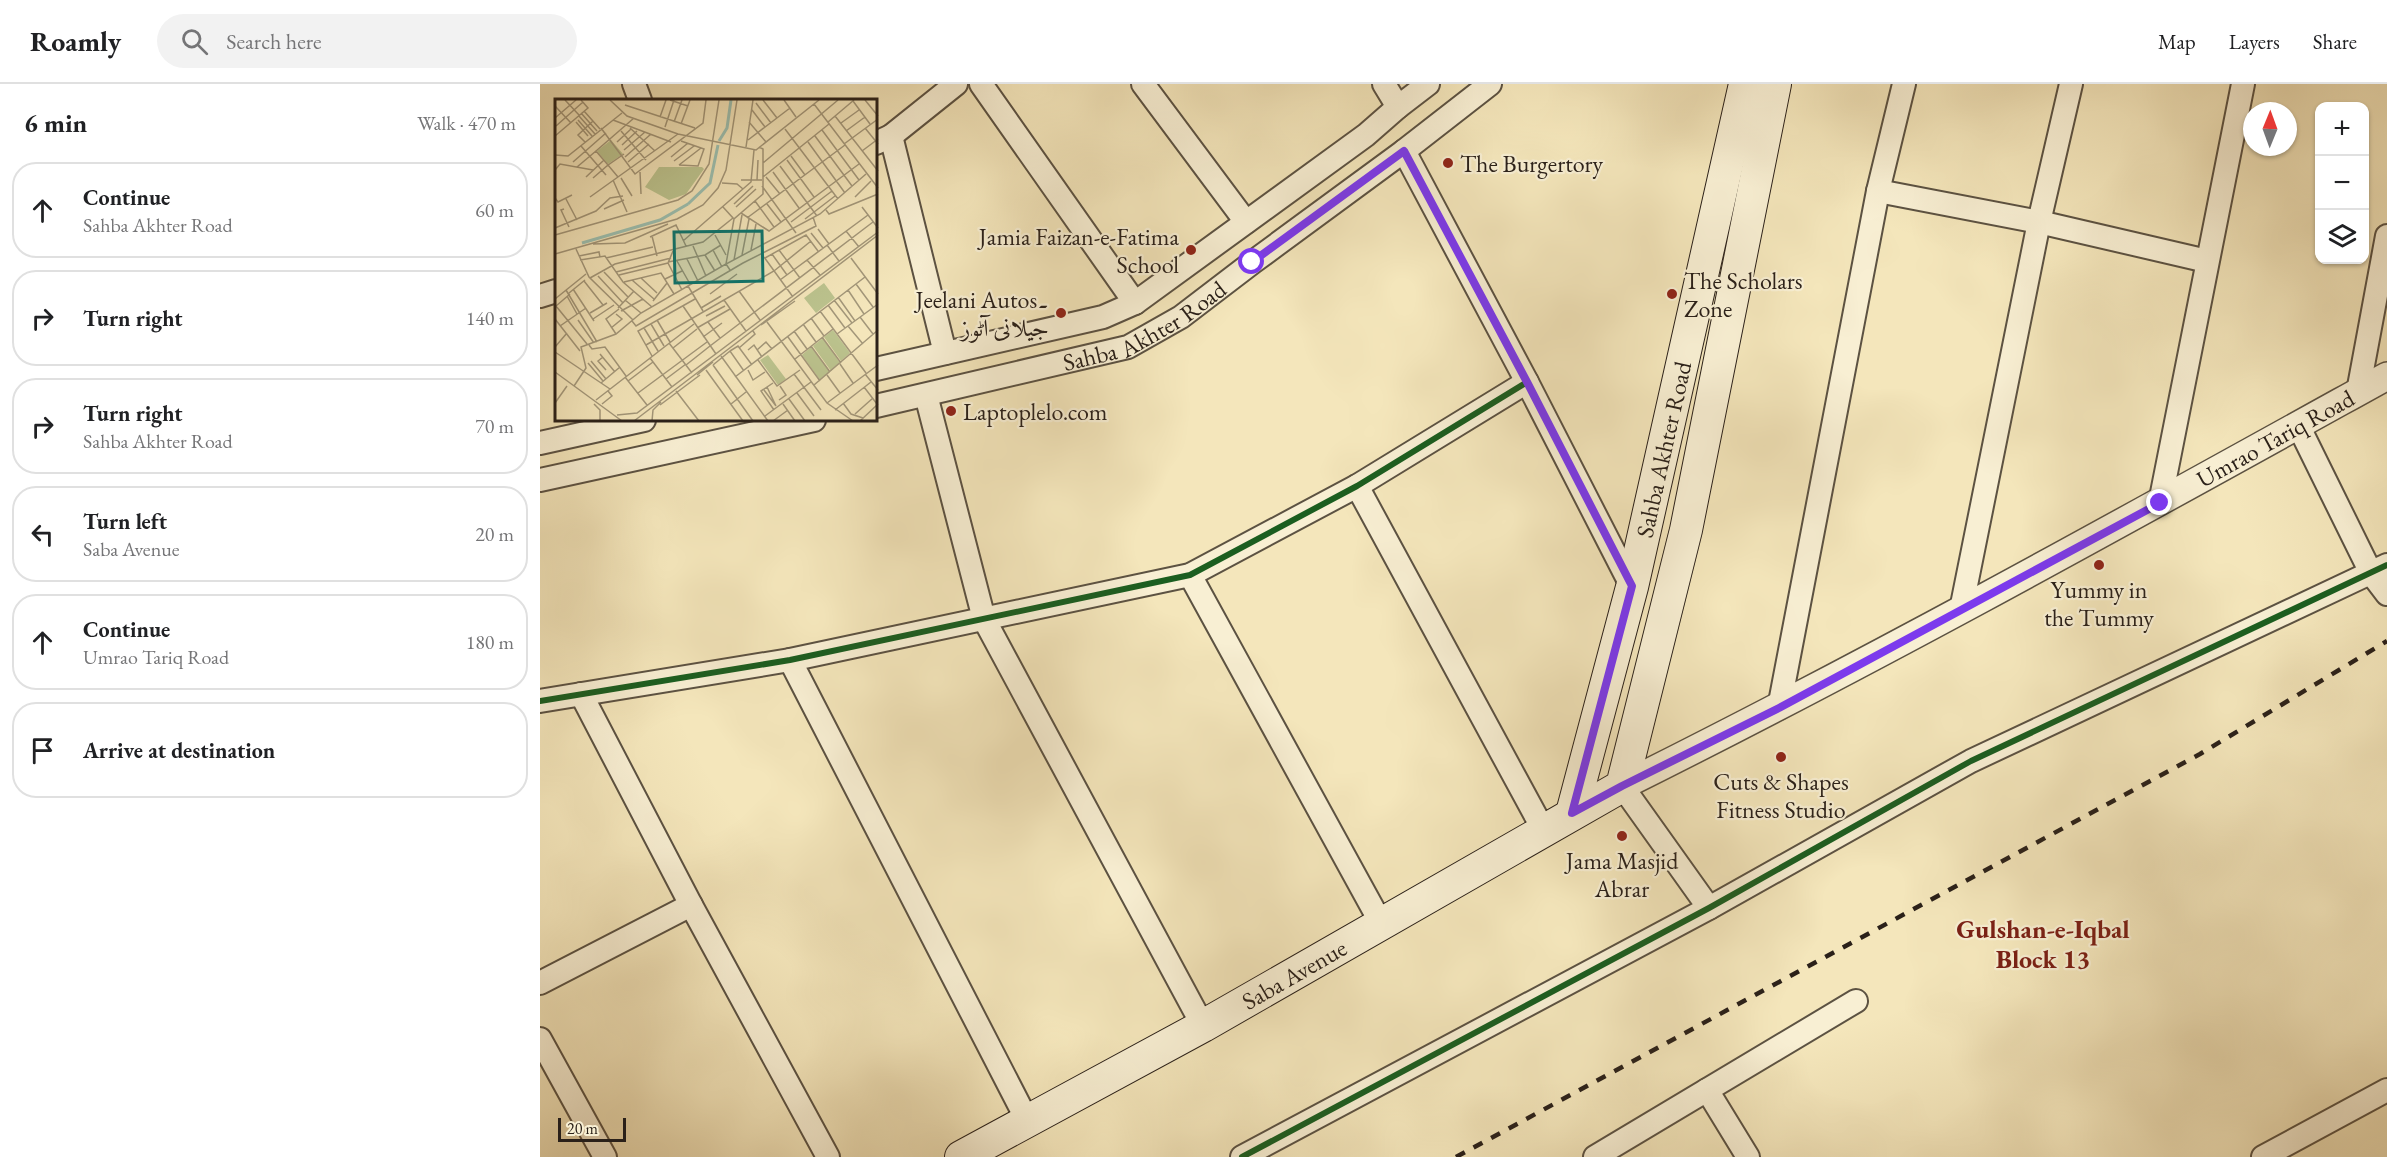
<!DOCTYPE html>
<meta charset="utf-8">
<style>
:root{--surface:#fff;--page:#f2f2f2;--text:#202124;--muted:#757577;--line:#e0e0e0}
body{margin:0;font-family:"EB Garamond",Amiri,serif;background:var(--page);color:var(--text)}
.controls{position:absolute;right:18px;top:18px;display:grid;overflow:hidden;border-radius:12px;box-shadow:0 2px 4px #0004}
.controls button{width:54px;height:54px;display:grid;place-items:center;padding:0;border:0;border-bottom:2px solid var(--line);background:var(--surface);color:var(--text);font:30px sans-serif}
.compass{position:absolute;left:1703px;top:18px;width:54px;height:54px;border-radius:50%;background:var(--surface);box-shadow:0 2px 4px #0004;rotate:1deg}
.scale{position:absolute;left:18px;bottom:15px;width:68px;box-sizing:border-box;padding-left:6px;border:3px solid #2a2019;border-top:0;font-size:16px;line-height:21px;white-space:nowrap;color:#2a2019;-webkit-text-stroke:4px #f8efd3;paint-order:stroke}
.stop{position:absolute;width:18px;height:18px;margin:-14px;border:4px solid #7c3aed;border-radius:50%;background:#fff}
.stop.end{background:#7c3aed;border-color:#fff;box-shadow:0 2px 6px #0008}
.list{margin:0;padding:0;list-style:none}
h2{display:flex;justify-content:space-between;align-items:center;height:78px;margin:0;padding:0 24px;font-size:26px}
h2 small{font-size:20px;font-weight:400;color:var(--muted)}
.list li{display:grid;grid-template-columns:39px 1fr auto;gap:18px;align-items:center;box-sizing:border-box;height:96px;margin:0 12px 12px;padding:0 12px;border:2px solid var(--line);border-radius:24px}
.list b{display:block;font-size:22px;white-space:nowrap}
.list p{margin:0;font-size:20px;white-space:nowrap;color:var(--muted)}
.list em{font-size:20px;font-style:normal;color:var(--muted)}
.icon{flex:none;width:33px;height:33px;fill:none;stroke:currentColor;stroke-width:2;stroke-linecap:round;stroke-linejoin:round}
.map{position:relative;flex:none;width:1847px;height:1073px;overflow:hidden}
header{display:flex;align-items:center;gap:36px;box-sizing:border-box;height:84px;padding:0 30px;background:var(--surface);border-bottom:2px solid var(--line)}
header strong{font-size:28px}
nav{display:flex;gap:33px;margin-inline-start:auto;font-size:21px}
.search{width:420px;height:54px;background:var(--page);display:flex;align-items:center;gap:15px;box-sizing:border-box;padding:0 21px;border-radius:33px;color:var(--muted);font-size:22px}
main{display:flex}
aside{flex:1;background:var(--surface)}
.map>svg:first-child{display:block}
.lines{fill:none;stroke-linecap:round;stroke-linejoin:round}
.minor-casing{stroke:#5c5242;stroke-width:26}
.tertiary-casing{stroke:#5c5242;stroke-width:30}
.secondary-casing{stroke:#2a2019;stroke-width:34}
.minor{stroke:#f8efd3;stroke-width:22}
.tertiary{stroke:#f8efd3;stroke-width:27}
.secondary{stroke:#f8efd3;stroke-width:32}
.rail{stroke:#2a2019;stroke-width:4.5;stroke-dasharray:10 10;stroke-linecap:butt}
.cycleway-casing{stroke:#f8efd3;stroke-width:10}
.cycleway{stroke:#1b5e20;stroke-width:6}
.route{stroke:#7c3aed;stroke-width:8}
.poi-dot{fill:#8f2418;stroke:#f8efd3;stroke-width:2}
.labels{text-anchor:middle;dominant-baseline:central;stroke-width:4.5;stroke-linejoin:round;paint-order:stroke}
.poi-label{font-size:24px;fill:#2a2019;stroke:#f8efd3;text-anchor:start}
.street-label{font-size:24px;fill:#2a2019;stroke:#f8efd3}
.neighbourhood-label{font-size:26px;font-weight:bold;fill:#7a1f14;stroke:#f8efd3}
.inset-river{fill:none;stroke:#9cc0b1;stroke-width:3}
.inset-road{fill:none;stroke:#a3977a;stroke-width:1.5}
.view{fill:#0f766e;fill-opacity:0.15;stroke:#0f766e;stroke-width:3}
.inset-edge{fill:none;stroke:#2a2019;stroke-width:3}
</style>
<header>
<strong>Roamly</strong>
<div class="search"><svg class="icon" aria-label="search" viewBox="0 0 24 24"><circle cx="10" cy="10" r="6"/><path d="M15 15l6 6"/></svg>Search here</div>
<nav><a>Map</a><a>Layers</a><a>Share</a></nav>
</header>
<main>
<aside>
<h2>6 min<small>Walk · 470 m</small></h2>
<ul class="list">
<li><svg class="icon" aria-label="ahead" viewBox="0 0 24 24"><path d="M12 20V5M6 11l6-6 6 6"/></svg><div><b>Continue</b><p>Sahba Akhter Road</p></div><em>60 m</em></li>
<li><svg class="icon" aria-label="right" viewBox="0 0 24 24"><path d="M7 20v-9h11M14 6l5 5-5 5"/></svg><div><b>Turn right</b></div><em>140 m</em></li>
<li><svg class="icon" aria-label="right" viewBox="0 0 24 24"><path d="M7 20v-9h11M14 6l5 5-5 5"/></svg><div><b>Turn right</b><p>Sahba Akhter Road</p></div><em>70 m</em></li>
<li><svg class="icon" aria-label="left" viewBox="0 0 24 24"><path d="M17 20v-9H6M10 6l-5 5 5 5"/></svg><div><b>Turn left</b><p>Saba Avenue</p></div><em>20 m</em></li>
<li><svg class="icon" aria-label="ahead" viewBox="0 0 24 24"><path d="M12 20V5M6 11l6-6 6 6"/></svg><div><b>Continue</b><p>Umrao Tariq Road</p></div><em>180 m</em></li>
<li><svg class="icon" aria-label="arrive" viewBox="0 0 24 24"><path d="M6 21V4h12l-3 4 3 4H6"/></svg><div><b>Arrive at destination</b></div></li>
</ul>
</aside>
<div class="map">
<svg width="1847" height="1073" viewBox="0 0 1847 1073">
<rect width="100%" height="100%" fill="#f4e6bb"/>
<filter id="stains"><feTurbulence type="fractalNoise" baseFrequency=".00333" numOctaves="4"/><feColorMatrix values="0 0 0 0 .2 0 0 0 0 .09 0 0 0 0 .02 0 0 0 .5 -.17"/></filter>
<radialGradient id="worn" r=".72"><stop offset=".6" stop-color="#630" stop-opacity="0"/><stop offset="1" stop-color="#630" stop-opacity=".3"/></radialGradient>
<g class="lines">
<defs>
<g id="minor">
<path d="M94,0L100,16"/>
<path d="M441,0L595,219"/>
<path d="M603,0L706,138"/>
<path d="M844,0L858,23"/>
<path d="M351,52L405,269"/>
<path d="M336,59L351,52L416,0"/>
<path d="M864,67L987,298L1092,503"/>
<path d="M1338,107L1499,138L1667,177"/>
<path d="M0,212L16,207"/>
<path d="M336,285L563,233L595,219L826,51L858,23L888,0"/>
<path d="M1818,308L1847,152"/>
<path d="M386,311L444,535L663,942"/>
<path id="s1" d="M336,322L588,263L641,233L713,178L864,67L950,0"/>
<path d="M1758,341L1831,489L1847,510"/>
<path d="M0,359L104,336"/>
<path d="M0,396L274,336"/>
<path d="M817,402L1004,747"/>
<path d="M1620,419L1703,0"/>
<path d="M650,491L842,841"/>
<path d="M1421,526L1499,138L1531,0"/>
<path d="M250,576L488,1038"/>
<path d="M41,610L151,821L288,1073"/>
<path d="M0,617L250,576L650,491L817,402L987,298"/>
<path d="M1239,624L1338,107L1364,0"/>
<path d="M1082,702L1169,824"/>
<path d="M0,899L151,821"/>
<path d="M0,955L65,1073"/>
<path d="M1167,1006L1208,1073"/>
<path d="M702,1073L1169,824L1431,677L1847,481"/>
<path d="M1055,1073L1316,917"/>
<path d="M1723,1073L1847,1006"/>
</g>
<g id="tertiary">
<path id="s2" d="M1082,702C1341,573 1594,432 1847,292"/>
</g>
<g id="secondary">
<path id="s3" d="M1032,729L1092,503L1205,0"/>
<path id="s4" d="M421,1073L663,942L1082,702L1146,446L1235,0"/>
</g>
</defs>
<use href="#minor" class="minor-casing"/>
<use href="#tertiary" class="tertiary-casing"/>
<use href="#secondary" class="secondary-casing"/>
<use href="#minor" class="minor"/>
<use href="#tertiary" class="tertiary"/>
<use href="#secondary" class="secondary"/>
<path class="rail" d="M916,1073L1660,670L1847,557"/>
<defs>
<g id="cycleway">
<path d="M0,617L250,576L650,491L817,402L987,298"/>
<path d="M702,1073L1169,824L1431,677L1847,481"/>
</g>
</defs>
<use href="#cycleway" class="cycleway-casing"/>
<use href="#cycleway" class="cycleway"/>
</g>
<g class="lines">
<path class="route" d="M712,178L864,67L987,298L1092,502L1032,729L1082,702L1239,624L1620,419"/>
</g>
<g class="poi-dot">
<circle cx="908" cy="79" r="6"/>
<circle cx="651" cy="166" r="6"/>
<circle cx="1132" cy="210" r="6"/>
<circle cx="521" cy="229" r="6"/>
<circle cx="411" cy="327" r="6"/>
<circle cx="1559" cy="481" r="6"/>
<circle cx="1241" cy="673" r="6"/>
<circle cx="1082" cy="752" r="6"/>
</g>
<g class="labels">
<g class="poi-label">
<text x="920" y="79">The Burgertory</text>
<text x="639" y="152" text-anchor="end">Jamia Faizan-e-Fatima<tspan x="639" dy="28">School</tspan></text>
<text x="1144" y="196">The Scholars<tspan x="1144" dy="28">Zone</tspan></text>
<text x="509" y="215" text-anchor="end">Jeelani Autos۔<tspan x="509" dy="28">جیلانی آٹوز</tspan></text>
<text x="423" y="327">Laptoplelo.com</text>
<text x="1559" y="505" text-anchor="middle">Yummy in<tspan x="1559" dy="28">the Tummy</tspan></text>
<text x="1241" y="697" text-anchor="middle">Cuts &amp; Shapes<tspan x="1241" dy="28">Fitness Studio</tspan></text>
<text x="1082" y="776" text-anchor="middle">Jama Masjid<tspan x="1082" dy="28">Abrar</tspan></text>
</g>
<g class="street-label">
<text stroke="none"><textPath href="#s1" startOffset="282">Sahba Akhter Road</textPath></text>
<text stroke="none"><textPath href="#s2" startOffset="740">Umrao Tariq Road</textPath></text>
<text stroke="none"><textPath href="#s3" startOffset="375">Sahba Akhter Road</textPath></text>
<text stroke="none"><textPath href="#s4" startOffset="380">Saba Avenue</textPath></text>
</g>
<g class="neighbourhood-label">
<text x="1503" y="845">Gulshan-e-Iqbal<tspan x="1503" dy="30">Block 13</tspan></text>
</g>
</g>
<g transform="translate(15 15)">
<rect width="322" height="322" fill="#f4e6bb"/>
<path d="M56,41L68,55L53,65L42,52ZM104,68H147L149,70L131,95L114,101L90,88ZM269,184L280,199L261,214L249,199ZM278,231L295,254L286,262L269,238ZM268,239L285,264L276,272L258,247ZM256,248L275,273L265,281L247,256ZM213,256L231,280L223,286L205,261Z" fill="#bcc48f"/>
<path class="inset-river" d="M164,42L172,29L176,1M133,105L155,84L163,46M27,144L105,121L133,105"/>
<path class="inset-road" d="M10,1L24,16M55,1L72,17L123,35L201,51L264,1M115,1L133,7M208,1L222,19M229,1L241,18M310,1L323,17M298,2L315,25M201,4L216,24M259,5L323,89M70,6L140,29M0,7L16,24M197,11L210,28M29,12L45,30M26,14L42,32M24,17L40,35M280,17L323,72M105,18L111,1M0,19L21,1M23,21L37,37M58,21L116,43M21,23L33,37M119,23L127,1M194,23L211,43M273,23L299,1M286,24L304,11M126,25L135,1M1,27L28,3M110,28L119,1M46,29L80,75L148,24L151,1M75,29L100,52M310,29L323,45M230,30L283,100M267,31L304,81M66,32L91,61M291,32L310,18M0,37L33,9L26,1M260,37L297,87M193,41L235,9M30,43L23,36L38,22M62,43L76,30M253,43L290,94M289,45L323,20M67,46L82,32M26,47L51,76M191,48L198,1M69,51L90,33M307,52L323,40M69,55L53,66L41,52L79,19M0,56L13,57L67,14M236,57L250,76M70,58L96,35M116,58L133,44M232,61L259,98M119,62L139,47M18,63L51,34M73,63L94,45M208,64L283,1M124,66L143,67L149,50L126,42M124,66L146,49M225,67L262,117M22,68L41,52M0,71L5,65L38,71M85,73L86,95M218,73L244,109M31,78L49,61M208,78L274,25M211,78L225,95M38,79L53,66L63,78M66,79L77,97M58,81L72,113M186,81H207M202,81L203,61M167,84L182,85L188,90M207,87L241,134M35,98L123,35M300,98L316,82M0,99L3,103L17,96M11,100L22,121M200,102L219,128M179,105L198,87M212,105L226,123M181,108L201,90M307,108L323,129M9,110L6,111L14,128M49,110L69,101M271,111L274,115L323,95M186,114L214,132L304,65M192,119L290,46M250,120L280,97M236,123L277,92M0,129L41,112L55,99L68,97M263,130L274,145M291,132L304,148M256,134L268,149M0,136L123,101L137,92L154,65L164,1M160,136L171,156M97,137L102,157M95,138L121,126L131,147M128,142L196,83L199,51M38,145L70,144L113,125M272,146L284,162M138,147L151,177M21,150L34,178L78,221M158,151L167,168M196,151L201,125M224,151L245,179M118,152L113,164L127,191M0,155L122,120L148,106L163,89L171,71L182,1M217,155L232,176M150,156L160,172M187,156L194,120M24,157L44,153L45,158M209,158L238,198M51,159L98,148M210,159L251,136L263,152M296,159L323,195M132,160L143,182M25,161L50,157L68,183L97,208M179,161L187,116M252,161L265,176M122,162L135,185M113,163L150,156L166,146M175,171L171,165L265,115L311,75M49,173L73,198M61,173L116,159M64,176L113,164M43,177L68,204M35,179L60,165L148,143L178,119L168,108M86,179L102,194M110,180L127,172M77,181L99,200M225,181L313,116M29,182L48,206M69,183L106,174L119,195M301,185L318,208M133,187L148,212M18,190L39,222M11,191L42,243M293,191L309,215M184,192L205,221M14,194L30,181M15,195L1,207L32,245M155,195L182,175M12,197L22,215M283,198L300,222M0,200L31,175M70,201L86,214M169,201L191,232M279,201L297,224M98,202L112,184M273,206L290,229M128,207L161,255M63,209L79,192M146,209L166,197M66,212L88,200M265,212L311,274M35,214L52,204M151,217L170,207M305,218L318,235M256,219L269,237M0,220L25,252M38,220L59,206M23,221L39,244M102,221L115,243M77,222L81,227L188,164L261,127L258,118M153,223L165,239M212,223L272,304L298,322M96,225L109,247M248,225L261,243M206,226L240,202M5,227L31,209M293,227L308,245M56,229L67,220L61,215M89,229L103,252M142,229L175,210M239,232L252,250M61,235L51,220L64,210M282,235L323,205M148,238L167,224M233,238L265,282M267,238L286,264M114,244L137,274M34,246L37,250L50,248L71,277M91,246L219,172L256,142M155,247L318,123M256,247L275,273M0,248L12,234M118,249L142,230M184,249L200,235L198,232M193,251L199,246L207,258M202,251L211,243L217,250M175,252L183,247L197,266M0,253L55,290M45,255L60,273M97,257L83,232L140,200M166,257L213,322M48,258L43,262L51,271M95,259L117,288M240,260L278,230M203,261L222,287L245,271M36,262L51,280M33,264L48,282M285,265L298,284M131,266L155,247M158,266L175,252L189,272M158,266L198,322M151,271L188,322M193,271L198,281L210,273M0,273L67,322M239,275L266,311M310,275L323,291M142,276L158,263M272,276L285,294M70,278L92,306M180,278L310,178M111,280L131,265M73,282L98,263M46,284L65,268M218,284L206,292L219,311M259,286L323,231M19,287L31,269L26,248L61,235L86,214L171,165L179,120L208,95V50L204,48M212,288L221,307M309,288L322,305M209,291L221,307M121,292L144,322M83,294L152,243M242,294L259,317M234,300L250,322M41,301L139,225M224,301L231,296L225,287M0,304L12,287M272,304L323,266M288,304L296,315L308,319M39,305L45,311V322M47,305L57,297L53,292M176,305L191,293M228,305L240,322M105,306L145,276M280,311L316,283M300,315L318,299M62,316L82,314L323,133M210,317L256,283M79,322L323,136M97,322L98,311L106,303M218,322L233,311M305,322L323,305"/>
<path class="view" d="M207,132L208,182L120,184L119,133Z"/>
<rect width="322" height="322" class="inset-edge"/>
</g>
<rect width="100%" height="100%" filter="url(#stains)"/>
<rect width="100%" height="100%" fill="url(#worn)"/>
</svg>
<div class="controls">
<button>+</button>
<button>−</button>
<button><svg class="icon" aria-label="layers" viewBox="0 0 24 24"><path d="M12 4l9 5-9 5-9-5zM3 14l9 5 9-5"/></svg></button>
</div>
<svg class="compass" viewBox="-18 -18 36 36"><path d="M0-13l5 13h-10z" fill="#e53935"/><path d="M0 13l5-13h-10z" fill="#757577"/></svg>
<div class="scale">20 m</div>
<div class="stop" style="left:712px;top:178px"></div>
<div class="stop end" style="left:1620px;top:419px"></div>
</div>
</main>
